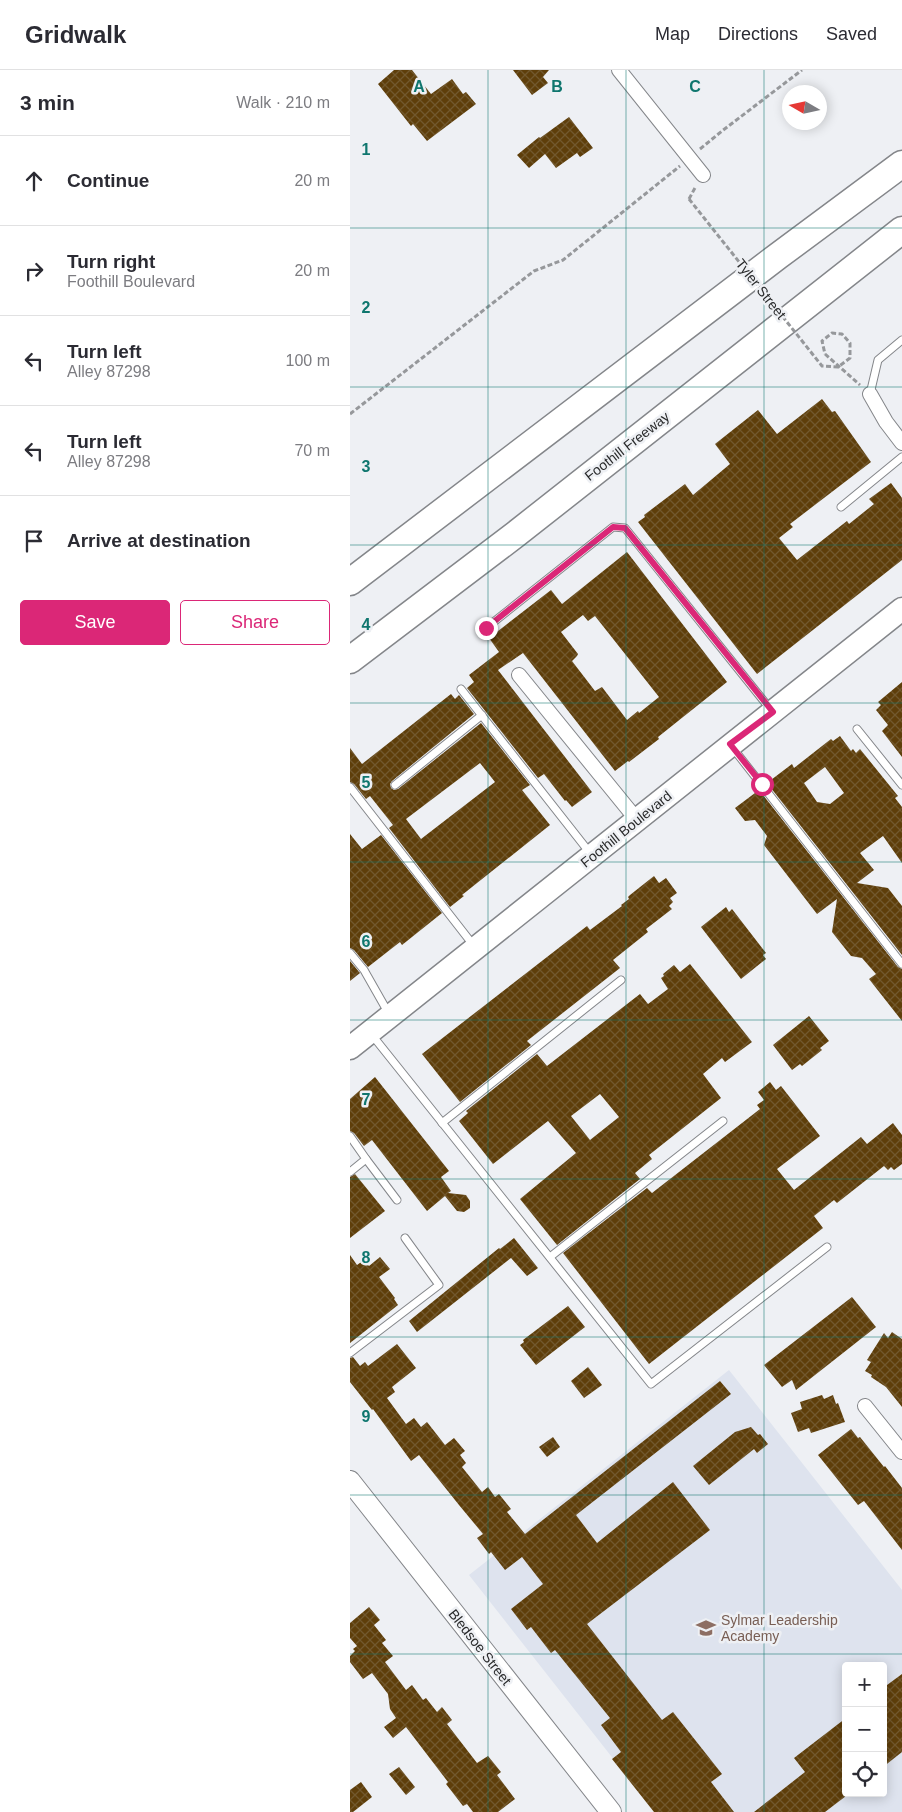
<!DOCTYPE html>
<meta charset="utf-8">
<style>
:root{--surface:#fff;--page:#f7f7f7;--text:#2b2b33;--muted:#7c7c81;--line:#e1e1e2;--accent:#db2777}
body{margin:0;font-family:Helvetica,sans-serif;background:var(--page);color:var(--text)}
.controls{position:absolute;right:15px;bottom:15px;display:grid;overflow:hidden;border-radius:5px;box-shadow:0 2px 12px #0003}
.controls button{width:45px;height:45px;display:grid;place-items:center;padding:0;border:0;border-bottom:1px solid var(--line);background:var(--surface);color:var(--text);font:25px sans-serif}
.compass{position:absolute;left:432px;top:15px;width:45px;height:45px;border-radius:50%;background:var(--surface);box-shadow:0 2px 12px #0003;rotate:279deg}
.stop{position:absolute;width:15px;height:15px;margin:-11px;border:4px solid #db2777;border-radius:50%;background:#fff}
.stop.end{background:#db2777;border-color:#fff;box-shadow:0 1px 5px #0008}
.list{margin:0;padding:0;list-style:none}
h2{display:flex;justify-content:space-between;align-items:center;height:65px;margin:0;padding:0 20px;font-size:21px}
h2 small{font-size:16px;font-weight:400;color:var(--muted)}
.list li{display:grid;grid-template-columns:32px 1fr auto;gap:15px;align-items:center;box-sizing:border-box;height:90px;padding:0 20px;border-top:1px solid var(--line)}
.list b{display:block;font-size:19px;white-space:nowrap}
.list p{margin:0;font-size:16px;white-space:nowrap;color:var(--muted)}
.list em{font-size:16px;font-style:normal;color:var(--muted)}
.actions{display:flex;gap:10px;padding:15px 20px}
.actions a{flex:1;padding:11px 0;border:1px solid var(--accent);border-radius:5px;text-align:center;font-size:18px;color:var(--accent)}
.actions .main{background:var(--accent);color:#fff}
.icon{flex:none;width:28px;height:28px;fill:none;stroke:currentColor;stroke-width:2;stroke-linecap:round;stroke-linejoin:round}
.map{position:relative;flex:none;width:552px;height:1742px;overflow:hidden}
header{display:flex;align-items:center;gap:30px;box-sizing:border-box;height:70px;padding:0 25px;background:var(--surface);border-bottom:1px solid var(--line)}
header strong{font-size:24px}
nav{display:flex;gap:28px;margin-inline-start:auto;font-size:18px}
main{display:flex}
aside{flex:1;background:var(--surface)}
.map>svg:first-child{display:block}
.built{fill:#dee3ee;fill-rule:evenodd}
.building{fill:url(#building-cross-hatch);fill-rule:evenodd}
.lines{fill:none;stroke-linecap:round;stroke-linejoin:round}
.lane-casing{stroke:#84868a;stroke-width:9}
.street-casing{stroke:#84868a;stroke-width:16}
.secondary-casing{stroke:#84868a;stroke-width:22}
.primary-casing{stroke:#84868a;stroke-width:25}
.highway-casing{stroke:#84868a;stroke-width:29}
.path{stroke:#96989b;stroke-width:3;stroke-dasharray:5 2.5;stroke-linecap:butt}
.lane{stroke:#fff;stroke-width:7}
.street{stroke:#fff;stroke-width:14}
.secondary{stroke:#fff;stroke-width:20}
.primary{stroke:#fff;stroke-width:22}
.highway{stroke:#fff;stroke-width:26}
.path-bridge{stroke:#96989b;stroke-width:3;stroke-dasharray:5 2.5;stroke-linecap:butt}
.route{stroke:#db2777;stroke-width:6}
.grid{fill:none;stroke:#0f766e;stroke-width:1;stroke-opacity:0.55}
.labels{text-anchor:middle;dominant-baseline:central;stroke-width:5;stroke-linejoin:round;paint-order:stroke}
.street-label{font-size:14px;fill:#292a2b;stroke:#eef0f4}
.education-label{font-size:14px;fill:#785e54;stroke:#eef0f4;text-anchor:start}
.grid-label{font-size:16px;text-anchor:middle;font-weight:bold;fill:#0f766e;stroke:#eef0f4;stroke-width:5;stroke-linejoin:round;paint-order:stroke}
</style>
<header>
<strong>Gridwalk</strong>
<nav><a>Map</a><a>Directions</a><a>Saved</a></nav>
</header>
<main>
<aside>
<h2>3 min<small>Walk · 210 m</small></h2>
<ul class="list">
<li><svg class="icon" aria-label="ahead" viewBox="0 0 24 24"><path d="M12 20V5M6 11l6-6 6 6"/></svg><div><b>Continue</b></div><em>20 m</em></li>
<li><svg class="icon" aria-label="right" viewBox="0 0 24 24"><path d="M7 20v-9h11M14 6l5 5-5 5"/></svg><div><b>Turn right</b><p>Foothill Boulevard</p></div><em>20 m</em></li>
<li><svg class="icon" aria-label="left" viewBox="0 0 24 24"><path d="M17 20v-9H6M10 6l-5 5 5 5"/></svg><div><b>Turn left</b><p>Alley 87298</p></div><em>100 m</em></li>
<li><svg class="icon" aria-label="left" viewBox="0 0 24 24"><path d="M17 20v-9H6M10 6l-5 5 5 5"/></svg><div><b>Turn left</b><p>Alley 87298</p></div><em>70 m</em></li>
<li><svg class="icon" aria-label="arrive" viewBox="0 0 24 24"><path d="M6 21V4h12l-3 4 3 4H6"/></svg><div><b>Arrive at destination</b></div></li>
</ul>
<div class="actions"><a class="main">Save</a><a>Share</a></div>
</aside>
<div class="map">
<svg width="552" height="1742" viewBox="0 0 552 1742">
<defs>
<pattern id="building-cross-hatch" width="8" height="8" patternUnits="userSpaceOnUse" patternTransform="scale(1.25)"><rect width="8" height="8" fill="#5e3e0a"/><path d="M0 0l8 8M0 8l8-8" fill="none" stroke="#71582e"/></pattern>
</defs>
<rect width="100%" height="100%" fill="#eef0f4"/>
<path class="built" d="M379,1300L552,1520V1742H305L119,1505ZM496,1596H533V1723H496Z"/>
<g class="building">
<path d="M44,0H62L81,24L102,9L113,24L116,22L126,34L77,71L63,54L61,56L28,14Z"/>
<path d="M163,0H199L193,7L198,13L182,25Z"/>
<path d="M219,47L243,78L230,87L227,83L206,98L195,84L179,98L167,85L189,67L190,68Z"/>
<path d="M472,329L482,342L485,341L521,392L440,454L443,457L429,468L447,490L497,451L499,454L524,434L519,429L541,413L552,428V490L407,604L288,452L295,447L294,445L335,414L343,425L380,394L365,374L408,340L427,364Z"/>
<path d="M277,482L377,612L308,667L309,669L279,692L278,691L265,701L173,583L148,600L242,722L222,737L216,730L215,731L194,704L188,708L117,618L124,612L119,605L149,582L139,568L201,520L212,534ZM233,545L238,551L245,546L309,627L289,643L288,641L277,650L252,617L245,621L222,591L227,586L228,584L211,562Z"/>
<path d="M552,612V687L532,661L538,655L526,640L531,635L528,632Z"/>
<path d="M101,624L105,629L109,625L124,644L42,711L40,714L41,718L44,720L48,719L131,653L180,715L172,720L200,755L112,825L114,826L100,837L39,758L43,755L20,726L16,729L4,714L0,712V678L12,694ZM130,693L145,712L71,769L56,749Z"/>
<path d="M490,666L501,681L503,679L506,683L510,679L548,726L545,728L552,737V793L533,766L510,783L524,800L507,813L538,818L552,836V885L417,713L442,694L444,698L481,669L483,671ZM475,697L494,723L480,734L467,732L454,713Z"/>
<path d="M409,720L548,897L552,899V951L519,909L526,904L512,888L501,886L482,862L487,829L467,844L414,775L417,766L405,750L395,751L385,738Z"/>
<path d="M0,764L12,779L31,765L92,843L52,875L50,872L18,897L4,880L0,878Z"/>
<path d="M304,806L309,813L316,808L327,823L320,828L323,832L319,836L322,839L296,859L298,862L263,890L270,898L177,971L181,975L110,1032L72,984L237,856L240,860L272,836L271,835L279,829L278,827L280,825Z"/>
<path d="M376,837L379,842L382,839L416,883L413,885L416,889L391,909L351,857Z"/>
<path d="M0,891L10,903L0,911Z"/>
<path d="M340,894L402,972L375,992L372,988L353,1004L371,1028L299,1085L302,1089L285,1103L290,1109L207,1175L170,1129L226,1083L198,1051L143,1094L109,1051L118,1043L116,1041L187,984L197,996L290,924L298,934L318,919L311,908L314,906L313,904L324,895L330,902ZM250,1024L269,1047L240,1070L221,1046Z"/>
<path d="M459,946L479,971L470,978L472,980L452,996L450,994L442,1000L423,975Z"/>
<path d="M25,1007L99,1101L91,1107L101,1121L98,1123L116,1125L120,1131V1138L114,1142L107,1141L95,1126L77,1141L22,1070L14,1076L4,1063L0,1061V1029Z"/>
<path d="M420,1012L426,1020L431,1016L470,1066L427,1099L444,1120L511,1067L517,1074L543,1053L552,1065V1094L544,1100L541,1097L538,1100L534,1096L487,1133L484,1130L464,1146L473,1158L299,1294L213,1183L297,1118L302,1123L410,1039L407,1035L414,1030L408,1022Z"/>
<path d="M5,1104L35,1141L0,1168V1107Z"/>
<path d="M164,1168L188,1198L177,1206L161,1188L67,1262L59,1251L149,1178L150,1179Z"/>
<path d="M0,1185L7,1195L14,1190L19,1196L30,1187L40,1199L29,1207L45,1228L44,1229L48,1235L0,1273Z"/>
<path d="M502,1227L526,1257L446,1320L442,1310L432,1317L414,1295Z"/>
<path d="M218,1236L235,1257L186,1295L170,1275L174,1272L173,1270Z"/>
<path d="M542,1262L552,1269V1337L536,1317L521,1307L522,1305L515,1301L521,1292L517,1290L534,1263L538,1268Z"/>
<path d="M47,1274L66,1298L42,1317L45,1322L37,1328L56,1354L64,1348L71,1357L77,1352L95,1375L104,1368L115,1381L110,1385L116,1393L112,1397L132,1422L138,1417L145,1427L149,1424L161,1439L157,1442L175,1464L370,1311L381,1324L226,1445L247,1473L323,1412L360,1460L237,1554L312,1650L323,1642L372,1704L361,1712L384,1742H304L262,1689L271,1682L251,1655L260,1648L205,1580L201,1583L181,1557L177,1560L161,1539L193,1514L172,1487L155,1500L141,1482L139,1484L127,1468L133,1464L109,1435L69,1385L61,1391L23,1339L22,1340L0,1312V1288L3,1287L10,1296L15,1292L18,1296Z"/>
<path d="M238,1297L252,1315L234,1328L221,1311Z"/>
<path d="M472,1325L474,1329L483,1325L486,1334L488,1333L495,1352L461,1363L459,1358L448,1362L441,1343L452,1339L450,1332Z"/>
<path d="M401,1357L408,1365L410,1364L418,1374L407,1383L404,1379L359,1415L343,1396L385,1362Z"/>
<path d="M501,1359L508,1368L510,1367L534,1397L535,1396L552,1418V1480L514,1431L508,1435L468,1385Z"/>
<path d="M203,1367L210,1377L197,1387L189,1377Z"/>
<path d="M19,1537L30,1550L24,1555L36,1570L32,1573L43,1586L35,1592L56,1620L62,1615L73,1630L76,1628L87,1642L92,1637L102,1650L97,1654L127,1693L138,1686L151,1702L147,1705L165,1729L148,1742H123L117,1734L113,1736L96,1714L98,1712L56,1657L43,1668L34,1657L46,1648L40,1639L38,1624L22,1603L13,1609L0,1592V1586L5,1581L3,1579L7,1576L0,1568V1553Z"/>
<path d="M552,1604V1682L533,1697V1618Z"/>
<path d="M496,1648V1726L475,1742H404L455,1702L444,1688Z"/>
<path d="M49,1697L65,1717L56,1725L39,1704Z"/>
<path d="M11,1712L22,1727L3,1742H0V1720Z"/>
</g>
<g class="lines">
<defs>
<g id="lane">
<path d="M520,324L528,290L552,270"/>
<path d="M491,437L552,387"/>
<path d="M136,558L263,457L275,458L421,640"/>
<path d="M111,619L240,783"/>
<path d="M507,659L552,715"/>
<path d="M382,677L552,894"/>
<path d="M45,715L132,645"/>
<path d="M0,717L124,876"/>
<path d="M0,883L14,900L39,944"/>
<path d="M22,965L301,1314L477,1177"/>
<path d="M92,1053L271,910"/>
<path d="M0,1066L16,1089L0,1102"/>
<path d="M16,1089L47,1130"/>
<path d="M200,1187L373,1051"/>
<path d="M0,1283L89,1215L55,1168"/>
</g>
<g id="street">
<path d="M269,0L353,105"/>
<path d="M520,324L536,352L552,373"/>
<path d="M169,605L287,750"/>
<path d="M515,1336L552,1382"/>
</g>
<path id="secondary" d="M0,1411L261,1742"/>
<path id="primary" d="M0,978L552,539"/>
<g id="highway">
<path d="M0,512L428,186L552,94"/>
<path d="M0,590L166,464L552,160"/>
</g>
</defs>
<use href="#lane" class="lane-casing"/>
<use href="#street" class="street-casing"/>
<use href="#secondary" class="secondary-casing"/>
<use href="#primary" class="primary-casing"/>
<use href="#highway" class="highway-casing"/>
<g class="path">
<path d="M350,79L372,61L452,0"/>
<path d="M339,129L346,116"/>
<path d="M475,284L510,315"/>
<path d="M0,344L184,201L213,190L330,96"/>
</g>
<use href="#lane" class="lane"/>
<use href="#street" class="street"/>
<use href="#secondary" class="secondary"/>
<use href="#primary" class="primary"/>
<use href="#highway" class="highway"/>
<path class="path-bridge" d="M339,129L472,296L488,297L500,288V273L492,264L482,263L472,271L475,284"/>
</g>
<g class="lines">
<path class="route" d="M136,558L263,457L275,458L423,642L380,674L412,714"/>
</g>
<path class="grid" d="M138,0V1742M276,0V1742M414,0V1742M0,158H552M0,317H552M0,475H552M0,633H552M0,792H552M0,950H552M0,1109H552M0,1267H552M0,1425H552M0,1584H552"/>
<defs>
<symbol id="school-bare" viewBox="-9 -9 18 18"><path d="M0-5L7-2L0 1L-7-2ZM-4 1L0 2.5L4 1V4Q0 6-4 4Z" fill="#8d6e63" stroke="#eef0f4" stroke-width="2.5" paint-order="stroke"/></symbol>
</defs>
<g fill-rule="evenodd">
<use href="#school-bare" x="342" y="1544" width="28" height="28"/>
</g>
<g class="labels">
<g class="street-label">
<text transform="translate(411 219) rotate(52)">Tyler Street</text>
<text transform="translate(277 376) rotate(-38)">Foothill Freeway</text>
<text transform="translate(276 759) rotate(-39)">Foothill Boulevard</text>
<text transform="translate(130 1577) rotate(52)">Bledsoe Street</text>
</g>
<g class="education-label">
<text x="371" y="1550">Sylmar Leadership<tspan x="371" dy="16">Academy</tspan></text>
</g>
</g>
<g class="grid-label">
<text x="69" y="22">A</text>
<text x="207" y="22">B</text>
<text x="345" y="22">C</text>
<text x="16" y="85">1</text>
<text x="16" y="243">2</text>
<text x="16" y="402">3</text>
<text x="16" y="560">4</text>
<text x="16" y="718">5</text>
<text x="16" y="877">6</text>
<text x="16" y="1035">7</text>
<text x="16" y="1193">8</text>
<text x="16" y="1352">9</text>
</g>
</svg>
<div class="controls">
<button>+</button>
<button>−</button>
<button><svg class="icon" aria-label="locate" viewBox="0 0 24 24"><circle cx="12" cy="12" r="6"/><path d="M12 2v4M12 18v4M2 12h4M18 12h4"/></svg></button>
</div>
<svg class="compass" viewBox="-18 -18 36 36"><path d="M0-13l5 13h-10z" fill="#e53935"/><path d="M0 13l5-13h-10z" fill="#7c7c81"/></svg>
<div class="stop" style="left:412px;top:714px"></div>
<div class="stop end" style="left:136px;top:558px"></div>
</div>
</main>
